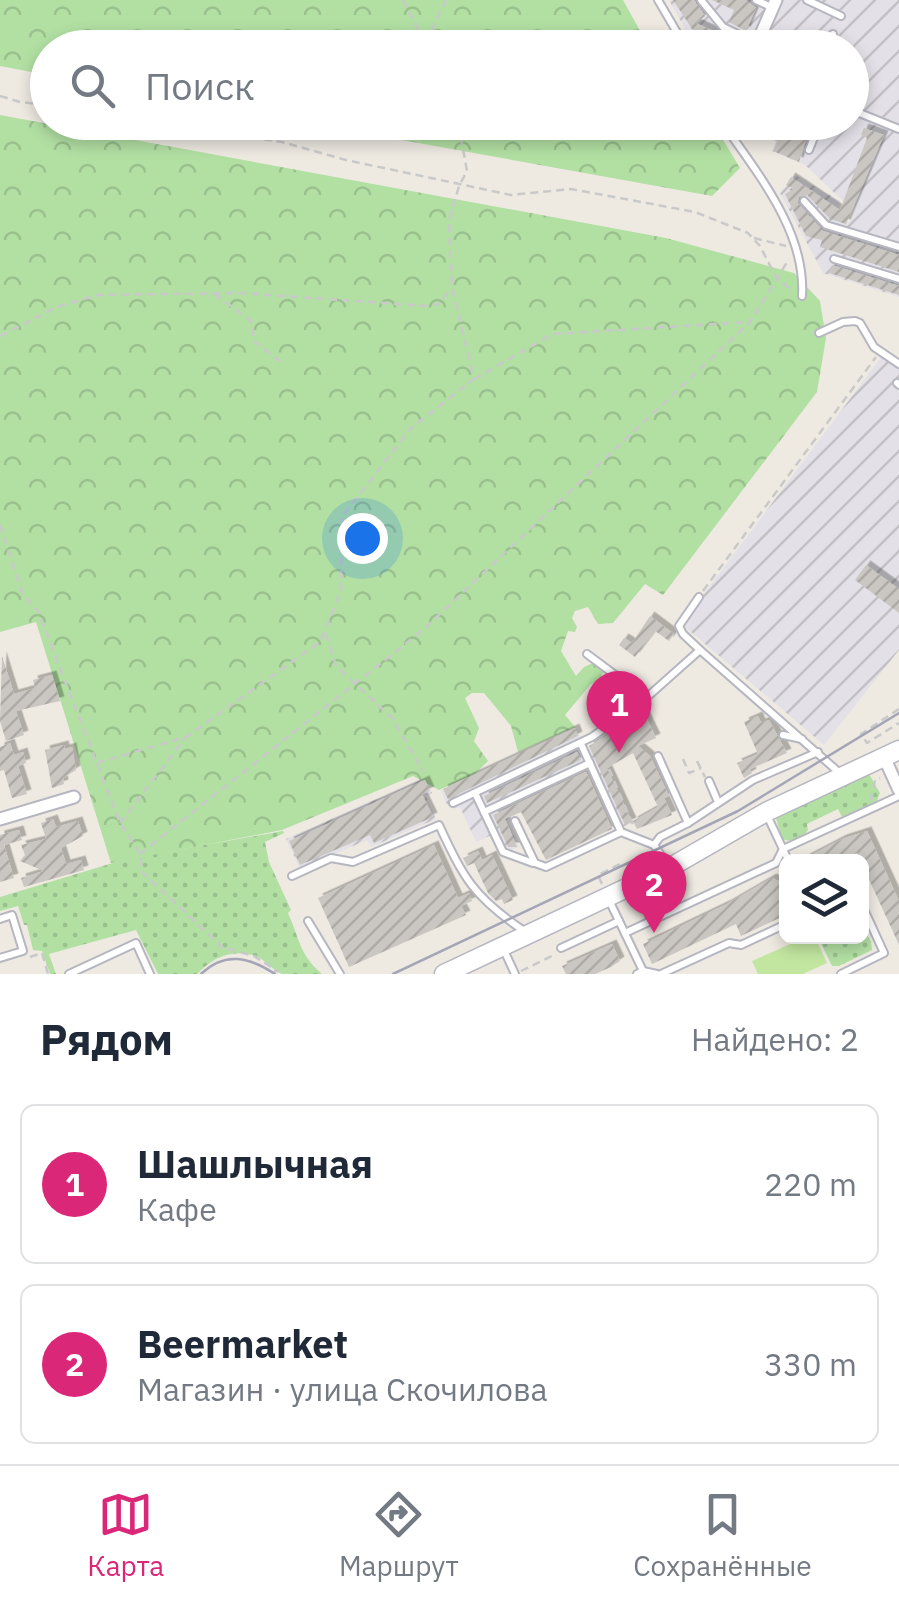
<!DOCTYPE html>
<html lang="ru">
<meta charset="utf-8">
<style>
:root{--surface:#fff;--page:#f6f6f7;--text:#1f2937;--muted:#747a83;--line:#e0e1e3;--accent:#db2777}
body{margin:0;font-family:"IBM Plex Sans",sans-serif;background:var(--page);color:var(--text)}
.controls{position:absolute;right:30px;bottom:30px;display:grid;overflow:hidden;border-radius:15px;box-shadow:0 5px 15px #0003}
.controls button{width:90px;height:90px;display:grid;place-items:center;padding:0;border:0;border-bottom:2px solid var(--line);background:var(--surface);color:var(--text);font:50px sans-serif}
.you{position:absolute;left:362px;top:538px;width:35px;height:35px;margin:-25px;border:8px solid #fff;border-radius:50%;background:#1a73e8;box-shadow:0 0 0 15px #1a73e833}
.badge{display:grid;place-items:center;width:65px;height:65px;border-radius:50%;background:var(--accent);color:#fff;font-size:32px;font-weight:700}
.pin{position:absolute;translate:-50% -82px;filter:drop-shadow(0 2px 5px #0008)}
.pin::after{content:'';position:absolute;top:52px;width:35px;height:30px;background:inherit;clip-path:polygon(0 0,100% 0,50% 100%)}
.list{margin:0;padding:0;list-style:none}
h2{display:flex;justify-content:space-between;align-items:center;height:130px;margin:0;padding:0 40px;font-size:42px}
h2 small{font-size:32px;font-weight:400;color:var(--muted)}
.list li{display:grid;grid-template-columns:65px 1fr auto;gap:30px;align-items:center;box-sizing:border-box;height:160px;margin:0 20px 20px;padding:0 20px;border:2px solid var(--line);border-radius:15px}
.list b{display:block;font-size:38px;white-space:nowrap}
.list p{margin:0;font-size:32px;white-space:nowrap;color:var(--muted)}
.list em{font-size:32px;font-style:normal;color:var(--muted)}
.icon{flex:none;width:55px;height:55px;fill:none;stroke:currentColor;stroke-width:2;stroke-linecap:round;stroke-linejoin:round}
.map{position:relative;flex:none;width:899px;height:974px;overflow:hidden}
.search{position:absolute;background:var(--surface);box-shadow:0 5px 15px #0003;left:30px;right:30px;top:30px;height:110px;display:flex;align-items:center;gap:25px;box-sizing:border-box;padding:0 35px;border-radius:55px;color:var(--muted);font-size:38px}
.sheet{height:490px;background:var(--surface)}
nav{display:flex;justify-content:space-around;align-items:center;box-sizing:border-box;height:140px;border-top:2px solid var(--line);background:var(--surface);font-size:28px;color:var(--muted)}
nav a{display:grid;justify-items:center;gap:5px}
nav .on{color:var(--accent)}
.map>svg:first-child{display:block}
.industrial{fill:url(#industrial-furrows)}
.grass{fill:url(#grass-dots)}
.forest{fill:url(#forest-crowns)}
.pitch{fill:#c2e6a0}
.building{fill:url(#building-hatch);filter:url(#shadow)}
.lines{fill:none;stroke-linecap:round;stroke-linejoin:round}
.lane-casing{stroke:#b5b6c0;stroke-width:10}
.street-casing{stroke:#b5b6c0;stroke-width:15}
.secondary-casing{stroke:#b5b6c0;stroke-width:21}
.path{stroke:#c9c9c9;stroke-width:2.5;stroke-dasharray:8 5;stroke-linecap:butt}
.lane{stroke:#fff;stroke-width:6}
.street{stroke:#fff;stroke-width:11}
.secondary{stroke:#fff;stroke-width:18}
.tram{stroke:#a4a5b6;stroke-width:2.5}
</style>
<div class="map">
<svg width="899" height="974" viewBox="0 0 899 974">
<defs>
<pattern id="industrial-furrows" width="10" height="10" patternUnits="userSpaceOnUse" patternTransform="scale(2.5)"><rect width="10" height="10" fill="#e3e1e7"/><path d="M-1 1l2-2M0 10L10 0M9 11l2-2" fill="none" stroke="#c3c1c6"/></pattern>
<pattern id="grass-dots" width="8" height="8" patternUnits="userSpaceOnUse" patternTransform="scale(2.5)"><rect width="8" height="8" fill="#b2e0a3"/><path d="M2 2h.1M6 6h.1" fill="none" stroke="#99c08d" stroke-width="1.8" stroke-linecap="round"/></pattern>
<pattern id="forest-crowns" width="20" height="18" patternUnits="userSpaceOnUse" patternTransform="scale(2.5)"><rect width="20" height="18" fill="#b2e0a3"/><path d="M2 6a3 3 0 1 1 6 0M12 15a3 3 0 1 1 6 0" fill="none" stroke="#99c08d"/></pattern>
<pattern id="building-hatch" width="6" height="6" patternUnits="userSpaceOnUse" patternTransform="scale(2.5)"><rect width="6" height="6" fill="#cac6c1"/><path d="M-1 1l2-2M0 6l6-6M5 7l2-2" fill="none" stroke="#aeaaa6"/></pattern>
<filter id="shadow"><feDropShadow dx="4.5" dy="-4.5" stdDeviation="0" flood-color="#0004"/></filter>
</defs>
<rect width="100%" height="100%" fill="#eeeae2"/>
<g class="industrial">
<path d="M669,0H899V297L823,273L780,193L795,175L840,201L836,218L849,222L855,206L843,201L805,165L772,151L775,141L735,123L852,122V48L695,47Z"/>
<path d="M882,356L899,368V650L824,745L685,627L704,594Z"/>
<path d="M576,727L586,750L597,746L632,823L622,827L593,765L511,804L515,815L507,820L519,847L506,852L496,833L476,842L460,807L455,809L446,803L441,790Z"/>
<path d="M425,778L432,793L426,796L436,819L371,847L367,840L300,869L286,839Z"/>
</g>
<g class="grass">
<path d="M869,774L880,793L877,801L842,817L838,809L807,824L808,830C802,839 792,843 782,839L776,818Z"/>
<path d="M283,831L284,833L265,842L269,862L291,910L288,913C300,940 299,954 322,974C311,974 293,974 282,974C272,970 265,959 255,956C232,948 212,958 197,974H158L136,930L49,954L56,974H50L42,951L33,950L27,925H24L18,906L0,911V897L126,859Z"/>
<path d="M862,927L871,941L872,950L839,966H832L818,937L862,936Z"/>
</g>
<g class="forest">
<path d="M0,0H623L649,47L48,48L47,75L0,66Z"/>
<path d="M0,115L666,238L794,273L820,301L826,338L817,392L663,595L645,584L613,623L598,624L588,607L575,611L572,618L577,627L575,632L568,631L561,651L576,676L584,667L593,663L603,672L599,681L591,684L565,715L575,727L518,752L511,726L484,693H472L465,698L479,728L474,741L488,761L475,774L439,790L413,776L282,830L111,863L36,622L0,632Z"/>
<path d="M307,123H713L740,168L712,196Z"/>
</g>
<path class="pitch" d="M815,937L827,963L803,974H758L752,961L806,937Z"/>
<g class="building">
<path d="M673,0H694L705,16L696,23L740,43L738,48H709L694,39L696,35Z"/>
<path d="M712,0H746L756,8L746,31L729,22L734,10Z"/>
<path d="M732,122H812L799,162L773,151L777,141Z"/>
<path d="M864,128L884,135L846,224L830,219L807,195L799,197L798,203L823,231L899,255V272L820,247L822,240L806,236L785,194L794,189L786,185L791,177L840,210L867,138L861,135Z"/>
<path d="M832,265L899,286V295L829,273Z"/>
<path d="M866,565L899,589V613L855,580Z"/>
<path d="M650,616L674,634L669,641L655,631L635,657L619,645L624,638L632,643Z"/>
<path d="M2,656L14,694L35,688L33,680L52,675L60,701L16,711L24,735L6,741L0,721Z"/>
<path d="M643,711L656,738L638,746L650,756L669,796L664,798L672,815L637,829L633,821L658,807L633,753L607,768L632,822L625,825L589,746L616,730L620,737L635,730L633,726L640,723L636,714Z"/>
<path d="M758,716L761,723L769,720L787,753L750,769L752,773L744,778L737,763L758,754L744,722Z"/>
<path d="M575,728L578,736L448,799L443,789Z"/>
<path d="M10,743L14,755L23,752L26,763L18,766L27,794L12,798L4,770L0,771V747Z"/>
<path d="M64,745L65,749L72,747L76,770L63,778L64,784L52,788L45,750Z"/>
<path d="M577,752L581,760L487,803L484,796Z"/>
<path d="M586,772L612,829L546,860L521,812L505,819L517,847H508L493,815Z"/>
<path d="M425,780L430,791L422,794L433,817L374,843L370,835L300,865L289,841Z"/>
<path d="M53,819L56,827L78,821L83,836L61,848L66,864L81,860L84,870L24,887L21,878L44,871L20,861L25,855L21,845L46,839L41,823Z"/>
<path d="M19,830L22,840L4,845L14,878L0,882V835Z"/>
<path d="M867,831L899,901V945L857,853L838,862H798L842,839Z"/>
<path d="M434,845L458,898L469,893L472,901L461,906L466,915L349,967L318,898Z"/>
<path d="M478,851L482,860L492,855L513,900L504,904L502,899L496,901L488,893L474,863L467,866L463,858Z"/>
<path d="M772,878L785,884L786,915L741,936L736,924L652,964L643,944L727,904Z"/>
<path d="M612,944L620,961L611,967L595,974H566L562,966Z"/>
</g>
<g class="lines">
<defs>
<g id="lane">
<path d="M658,0L682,41L697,48"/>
<path d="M701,0L723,27L756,43"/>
<path d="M756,0L771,7"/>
<path d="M807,0L841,16"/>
<path d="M827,48L833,34"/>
<path d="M852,110L899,129"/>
<path d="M722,122C757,173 806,231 802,296"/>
<path d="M809,150L820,122"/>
<path d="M804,201L826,225L899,247"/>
<path d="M834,259L899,279"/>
<path d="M819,333L843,322L855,321L860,323L874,347L899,364"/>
<path d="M897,383L899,385"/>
<path d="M699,597L679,626L683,634L700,650"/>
<path d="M587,654L646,698"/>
<path d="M602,696L620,679"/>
<path d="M783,735L802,739"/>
<path d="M581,744L621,832"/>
<path d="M709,781L718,802"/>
<path d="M475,793L503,852L533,863"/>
<path d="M453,803L592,737L646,698L700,650L842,775"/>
<path d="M484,812L590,763"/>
<path d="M766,813L789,862"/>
<path d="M515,821L535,863L546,867L621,832L654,845L669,867"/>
<path d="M688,823L753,780L818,752"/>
<path d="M654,845L660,837L688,823L658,756"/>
<path d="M292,876L331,858L353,862L439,825C464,879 474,897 524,931"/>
<path d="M608,898L643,971L637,974"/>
<path d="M0,919L12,915L23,951L0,958"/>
<path d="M308,921L340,974"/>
<path d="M625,933L776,863L783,849L899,796"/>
<path d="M503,948L515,974"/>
<path d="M561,948L619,921"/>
<path d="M643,971L657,974"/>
<path d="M69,974L136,943L150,974"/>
<path d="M661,974L729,943L741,945L786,924"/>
<path d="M841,974L884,953L862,905"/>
</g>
<g id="street">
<path d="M755,48L776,0"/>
<path d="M884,757L899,790"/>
<path d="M0,819L74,797"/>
</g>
<path id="secondary" d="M444,974L669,868L766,812L899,750"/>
</defs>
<use href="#lane" class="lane-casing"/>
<use href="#street" class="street-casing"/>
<use href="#secondary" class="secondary-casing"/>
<g class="path">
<path d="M403,0L428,48"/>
<path d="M426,42L446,0"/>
<path d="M0,96L20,102L48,105"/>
<path d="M148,122L282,142L346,160L511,195L571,189L695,212L748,233L760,246L777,279L792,290"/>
<path d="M754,238L786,246"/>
<path d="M215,294L251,321L255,342L284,364"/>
<path d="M0,336L57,307L97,295L240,293L427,306L439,304L451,288"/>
<path d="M474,379L553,334L748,322"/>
<path d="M0,525L23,595L38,611L120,823L140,854L142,872L222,947L254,956L276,970"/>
<path d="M703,591L876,357"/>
<path d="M326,634L336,666L392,718L423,771"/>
<path d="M899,709L861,734L867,743L899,723"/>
<path d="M683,759L689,773L701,768"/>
<path d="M697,761L705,777"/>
<path d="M97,763L186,737L320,642L341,591L342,517L411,428L474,379L452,287L449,221L459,186L467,171L458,122"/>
<path d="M609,769L634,827"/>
<path d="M871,801L875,780L880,778"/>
<path d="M120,823L185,738"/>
<path d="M140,854L424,629L750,322L789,259"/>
<path d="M602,884L598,875L620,864"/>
<path d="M30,957L42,953L48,974"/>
<path d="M521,971L554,955"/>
<path d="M273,974L276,970L282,974"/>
</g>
<use href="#lane" class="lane"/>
<use href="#street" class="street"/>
<use href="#secondary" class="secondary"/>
<g class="tram">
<path d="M201,974C225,951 249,957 275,974"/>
<path d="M393,974L738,811L899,713"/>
</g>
</g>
</svg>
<div class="controls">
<button><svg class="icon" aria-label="layers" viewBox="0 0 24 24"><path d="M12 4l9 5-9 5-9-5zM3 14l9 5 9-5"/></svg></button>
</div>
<div class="you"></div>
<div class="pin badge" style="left:619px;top:753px">1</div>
<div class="pin badge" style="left:654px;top:933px">2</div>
<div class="search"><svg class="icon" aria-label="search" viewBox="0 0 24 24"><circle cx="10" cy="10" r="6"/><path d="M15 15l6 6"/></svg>Поиск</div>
</div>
<section class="sheet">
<h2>Рядом<small>Найдено: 2</small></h2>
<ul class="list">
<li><span class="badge">1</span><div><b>Шашлычная</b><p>Кафе</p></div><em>220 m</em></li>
<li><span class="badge">2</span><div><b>Beermarket</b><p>Магазин · улица Скочилова</p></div><em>330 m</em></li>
</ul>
</section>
<nav>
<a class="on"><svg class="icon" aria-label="map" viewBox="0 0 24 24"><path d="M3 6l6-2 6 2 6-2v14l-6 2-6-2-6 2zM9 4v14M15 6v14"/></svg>Карта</a>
<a><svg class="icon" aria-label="directions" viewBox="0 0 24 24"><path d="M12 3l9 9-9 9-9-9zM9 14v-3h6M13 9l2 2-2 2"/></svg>Маршрут</a>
<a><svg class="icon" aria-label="saved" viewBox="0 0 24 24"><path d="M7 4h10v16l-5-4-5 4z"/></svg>Сохранённые</a>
</nav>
